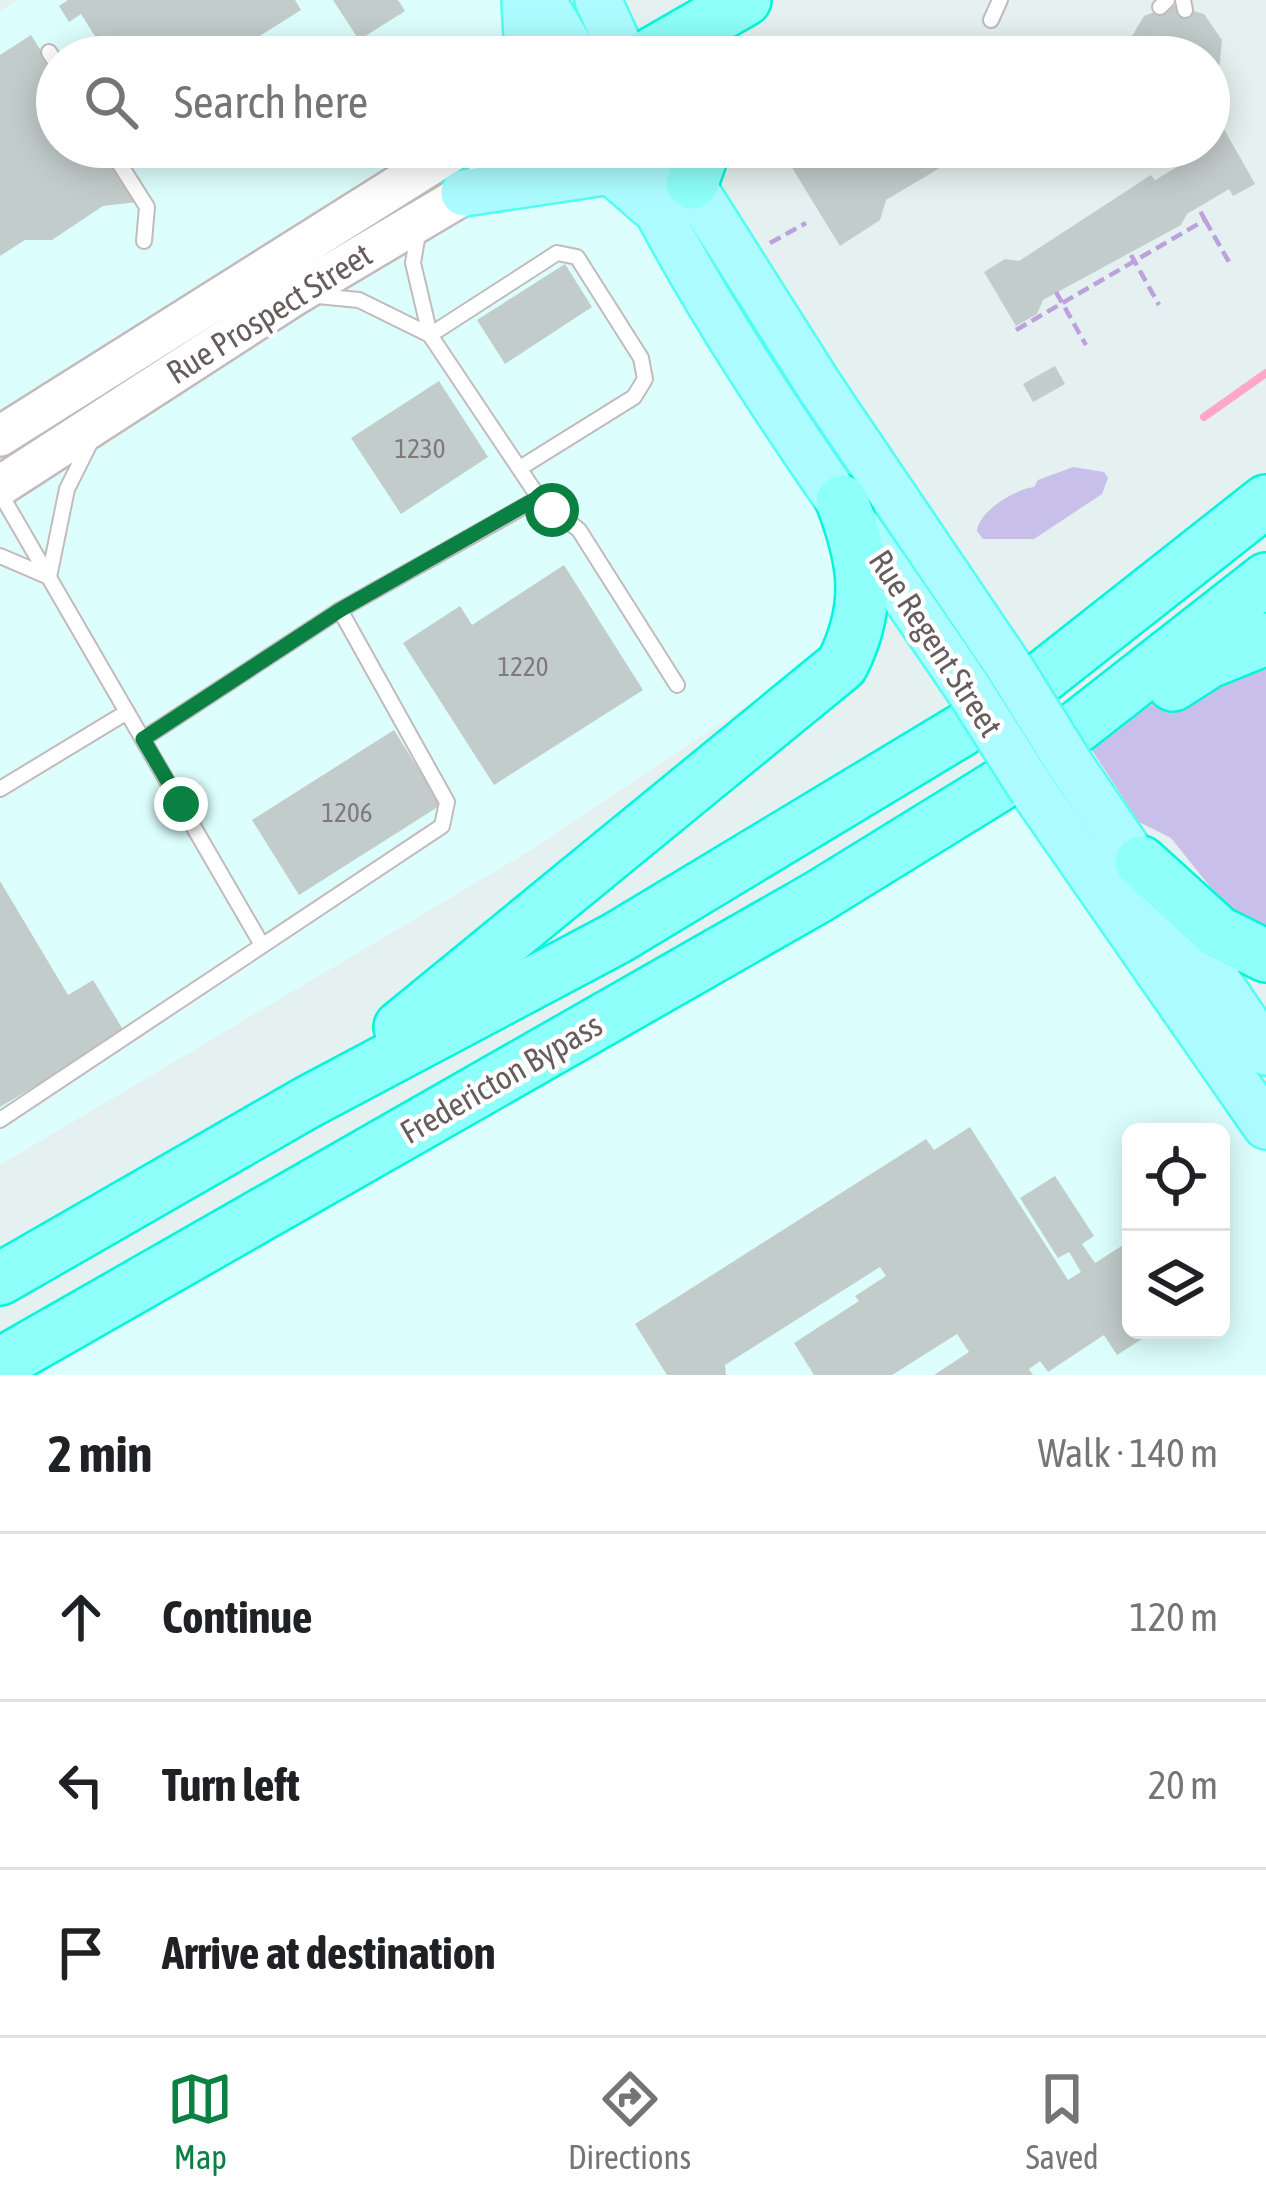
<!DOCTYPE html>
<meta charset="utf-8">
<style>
:root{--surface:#fff;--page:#f2f2f2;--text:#202124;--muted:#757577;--line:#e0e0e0;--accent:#0b8043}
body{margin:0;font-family:"Asap Condensed",sans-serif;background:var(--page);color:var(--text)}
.controls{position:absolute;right:36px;bottom:36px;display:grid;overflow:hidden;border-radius:18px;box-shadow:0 6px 30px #0003}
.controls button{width:108px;height:108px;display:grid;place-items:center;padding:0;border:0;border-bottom:3px solid var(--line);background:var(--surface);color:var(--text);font:60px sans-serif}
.stop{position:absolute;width:36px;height:36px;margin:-27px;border:9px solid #0b8043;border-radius:50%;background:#fff}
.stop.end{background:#0b8043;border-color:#fff;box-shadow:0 3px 12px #0008}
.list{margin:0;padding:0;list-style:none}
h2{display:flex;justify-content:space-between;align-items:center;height:156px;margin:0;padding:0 48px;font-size:51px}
h2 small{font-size:39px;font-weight:400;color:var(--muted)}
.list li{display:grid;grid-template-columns:78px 1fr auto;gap:36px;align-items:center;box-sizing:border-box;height:168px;padding:0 48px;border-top:3px solid var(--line)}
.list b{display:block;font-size:45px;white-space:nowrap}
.list em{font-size:39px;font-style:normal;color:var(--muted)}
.icon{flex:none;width:66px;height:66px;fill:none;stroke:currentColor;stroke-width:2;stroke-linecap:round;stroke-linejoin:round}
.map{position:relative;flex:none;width:1266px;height:1375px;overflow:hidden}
.search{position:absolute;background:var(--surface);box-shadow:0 6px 30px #0003;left:36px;right:36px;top:36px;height:132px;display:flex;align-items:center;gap:30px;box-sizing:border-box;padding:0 42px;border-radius:66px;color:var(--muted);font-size:45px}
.sheet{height:660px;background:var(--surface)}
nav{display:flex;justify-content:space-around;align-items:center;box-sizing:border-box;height:168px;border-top:3px solid var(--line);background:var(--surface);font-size:33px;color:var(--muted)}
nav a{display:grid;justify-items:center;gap:6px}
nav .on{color:var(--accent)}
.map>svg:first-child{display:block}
.commercial{fill:#dcfffe;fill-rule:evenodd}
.green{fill:#c8c0ea}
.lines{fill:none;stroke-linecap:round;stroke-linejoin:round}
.stream{stroke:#ffa7c7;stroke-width:8}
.building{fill:#c2cccb}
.lane-casing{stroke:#c2babc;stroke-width:18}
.secondary-casing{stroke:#c4babc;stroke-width:44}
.primary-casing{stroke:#51fef1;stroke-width:50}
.highway-casing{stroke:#00f6db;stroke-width:56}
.path{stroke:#bda1dd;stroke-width:4.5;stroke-dasharray:12 6;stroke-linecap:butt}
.lane{stroke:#fff;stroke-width:14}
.secondary{stroke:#fff;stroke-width:39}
.primary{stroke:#acfcff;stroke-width:45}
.highway{stroke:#8efff9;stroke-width:51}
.primary-bridge-casing{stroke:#51fef1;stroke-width:50;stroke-linecap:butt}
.primary-bridge{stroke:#acfcff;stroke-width:45}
.route{stroke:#0b8043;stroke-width:15}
.labels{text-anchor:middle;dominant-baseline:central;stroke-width:9;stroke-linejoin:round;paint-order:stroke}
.number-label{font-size:27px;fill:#7e797a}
.street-label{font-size:33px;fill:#675d5f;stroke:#fff}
</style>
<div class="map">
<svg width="1266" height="1375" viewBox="0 0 1266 1375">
<rect width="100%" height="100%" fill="#e5f1f0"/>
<g class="commercial">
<path d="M17,0H525L528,57H57V147H459L0,436V11Z"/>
<path d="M611,171L842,501L859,631L531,850L0,1165V486L425,218Z"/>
<path d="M1033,791L1266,1126V1375H1ZM1131,1132H1221V1330H1131Z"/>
</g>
<g class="green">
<path d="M1073,467L1104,472L1108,478L1102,494L1034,539H983L977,531C979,511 1015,489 1034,487L1038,480Z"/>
<path d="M1266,653V925L1232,914L1171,838L1139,822L1088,744L1198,676Z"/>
</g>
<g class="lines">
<path class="stream" d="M1204,417L1266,373"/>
</g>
<g class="building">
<path d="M68,0H295L301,10L226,57H108L81,14L69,22L59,6Z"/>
<path d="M333,0H398L405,11L359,40Z"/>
<path d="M1173,5L1204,14L1222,40L1219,71L1209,89V57H1127L1128,43L1144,16Z"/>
<path d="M31,35L57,76V147H102L138,202L103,206L52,240H25L0,256V55Z"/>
<path d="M1224,129L1255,184L1233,196L1229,189L1187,214L1181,225L1043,300L1037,314L1016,326L984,272L1005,259L1019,261L1151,175L1155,180L1206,150L1209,138Z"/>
<path d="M785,147H975L886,200L880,220L840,246L786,158Z"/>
<path d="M565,264L592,307L505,364L477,320Z"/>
<path d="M1055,366L1065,384L1033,402L1023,384Z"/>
<path d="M439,381L488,457L401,514L351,438Z"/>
<path d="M564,565L643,690L494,785L403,643L460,606L472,625Z"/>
<path d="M394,730L441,805L299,895L252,820Z"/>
<path d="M0,881L68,995L93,980L125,1033L0,1107Z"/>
<path d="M970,1127L1068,1280L1081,1272L1069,1252L1058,1258L1020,1198L1055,1176L1094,1236L1082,1244L1095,1263L1131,1240V1330H1156L1117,1355L1104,1335L1048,1372L1040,1361L1029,1369L1033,1375H934L969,1352L957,1334L892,1375H814L794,1343L859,1301L855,1296L886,1276L880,1267L725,1365L726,1375H667L635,1324L926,1139L934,1150Z"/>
</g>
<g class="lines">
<defs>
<g id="lane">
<path d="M1183,0L1185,10"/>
<path d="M1160,7L1167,0"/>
<path d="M991,20L1000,0"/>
<path d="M49,52L57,64"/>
<path d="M109,147L147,207L144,241"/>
<path d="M418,233L413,263L430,335L539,498L579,530L677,685"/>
<path d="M318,296L359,300L430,335"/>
<path d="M430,335L557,253L577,257L641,358L645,379L634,397L520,468"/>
<path d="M0,493L262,945"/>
<path d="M0,556L49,577L67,489L91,441"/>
<path d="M143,739L340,610L539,498"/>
<path d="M0,789L127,712"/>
<path d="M0,1120L442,826L447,802L340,610"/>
</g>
<g id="secondary">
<path d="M0,436L459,147"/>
<path d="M0,486L295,295L544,147"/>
</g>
<g id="primary">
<path d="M525,0L528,57"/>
<path d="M542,0L576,57"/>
<path d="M598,0L624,57"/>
<path d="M625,147C717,340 852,516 971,693"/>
<path d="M668,147L820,387L1010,668"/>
<path d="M464,193L611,171L650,205"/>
<path d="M1071,766L1266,1052"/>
<path d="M1033,791L1266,1126"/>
</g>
<g id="highway">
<path d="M646,57L745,0"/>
<path d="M692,183L705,147"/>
<path d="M1044,676L1266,501"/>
<path d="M1173,685L1209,662L1266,639"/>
<path d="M1077,727L1266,579"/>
<path d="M1141,862L1218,932L1266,956"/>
<path d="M400,1027L842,665C872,606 865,561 842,501"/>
<path d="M0,1279L308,1102L617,938L962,730"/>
<path d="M0,1364L818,897L998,786"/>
</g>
</defs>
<use href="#lane" class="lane-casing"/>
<use href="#secondary" class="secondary-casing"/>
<use href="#primary" class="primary-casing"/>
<use href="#highway" class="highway-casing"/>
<g class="path">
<path d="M1205,220L1229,262"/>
<path d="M770,243L806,223"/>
<path d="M1131,255L1159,305"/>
<path d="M1056,292L1086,345"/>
<path d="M1016,330L1205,220L1198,207"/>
</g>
<use href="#lane" class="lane"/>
<use href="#secondary" class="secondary"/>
<use href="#primary" class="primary"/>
<use href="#highway" class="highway"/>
<defs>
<g id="primary-bridge">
<path d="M1010,668L1071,766"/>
<path d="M971,693L1033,791"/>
</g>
</defs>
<use href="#primary-bridge" class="primary-bridge-casing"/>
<use href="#primary-bridge" class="primary-bridge"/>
</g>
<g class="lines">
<path class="route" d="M181,804L143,739L340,610L539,497L552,510"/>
</g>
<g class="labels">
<g class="number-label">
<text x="420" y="448">1230</text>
<text x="523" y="666">1220</text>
<text x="347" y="812">1206</text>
</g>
<g class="street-label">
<text transform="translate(269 313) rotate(-32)">Rue Prospect Street</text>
<text transform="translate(936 643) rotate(57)">Rue Regent Street</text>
<text transform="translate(501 1078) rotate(-30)">Fredericton Bypass</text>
</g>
</g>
</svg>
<div class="controls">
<button><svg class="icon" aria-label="locate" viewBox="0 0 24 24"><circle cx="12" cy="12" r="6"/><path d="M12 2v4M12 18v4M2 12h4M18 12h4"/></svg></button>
<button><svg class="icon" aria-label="layers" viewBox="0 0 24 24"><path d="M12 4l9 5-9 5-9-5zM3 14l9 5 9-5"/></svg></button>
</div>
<div class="stop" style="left:552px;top:510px"></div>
<div class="stop end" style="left:181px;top:804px"></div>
<div class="search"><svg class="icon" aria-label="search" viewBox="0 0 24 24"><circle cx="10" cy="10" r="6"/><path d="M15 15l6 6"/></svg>Search here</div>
</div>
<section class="sheet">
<h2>2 min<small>Walk · 140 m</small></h2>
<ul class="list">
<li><svg class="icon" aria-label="ahead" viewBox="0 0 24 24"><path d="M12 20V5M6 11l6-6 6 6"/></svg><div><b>Continue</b></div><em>120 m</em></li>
<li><svg class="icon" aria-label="left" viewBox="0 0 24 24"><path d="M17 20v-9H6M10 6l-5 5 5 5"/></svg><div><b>Turn left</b></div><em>20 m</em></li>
<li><svg class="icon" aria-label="arrive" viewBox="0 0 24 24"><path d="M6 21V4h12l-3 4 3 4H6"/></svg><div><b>Arrive at destination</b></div></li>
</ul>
</section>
<nav>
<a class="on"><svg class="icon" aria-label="map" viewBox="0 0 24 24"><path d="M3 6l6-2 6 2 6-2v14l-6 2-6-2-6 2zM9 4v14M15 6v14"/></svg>Map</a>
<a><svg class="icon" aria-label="directions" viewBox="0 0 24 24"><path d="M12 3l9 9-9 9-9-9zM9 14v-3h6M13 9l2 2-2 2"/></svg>Directions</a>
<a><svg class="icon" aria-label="saved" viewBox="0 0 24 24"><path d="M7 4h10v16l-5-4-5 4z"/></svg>Saved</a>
</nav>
